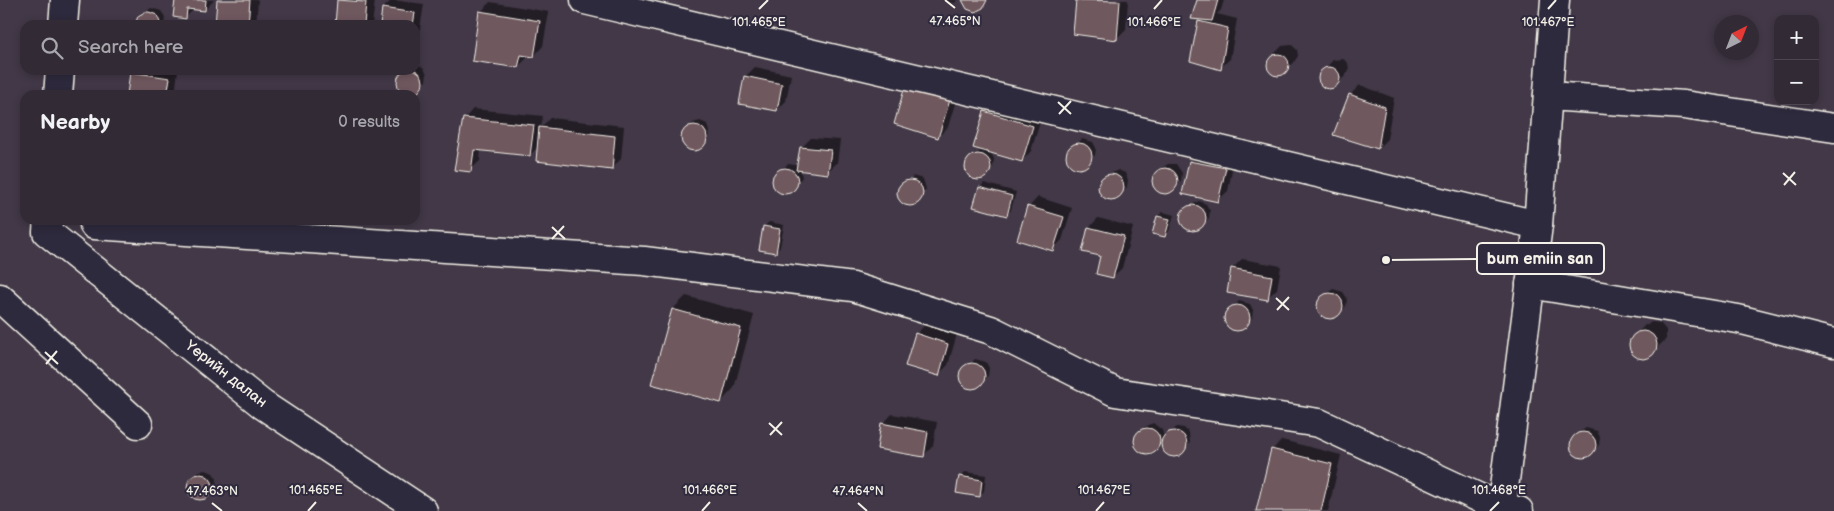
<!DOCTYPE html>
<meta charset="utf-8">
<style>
:root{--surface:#322a35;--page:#3d3641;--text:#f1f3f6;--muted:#a8a7ad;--line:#4d4650}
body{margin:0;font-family:"Balsamiq Sans",sans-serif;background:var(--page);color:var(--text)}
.controls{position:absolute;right:15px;top:15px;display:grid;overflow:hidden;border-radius:10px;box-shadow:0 2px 8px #0003}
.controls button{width:45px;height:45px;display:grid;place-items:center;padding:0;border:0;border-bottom:1px solid var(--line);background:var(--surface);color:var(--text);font:25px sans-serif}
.compass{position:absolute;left:1714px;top:15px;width:45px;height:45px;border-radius:50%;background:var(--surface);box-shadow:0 2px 8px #0003;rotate:42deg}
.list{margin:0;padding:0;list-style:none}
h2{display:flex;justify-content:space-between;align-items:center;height:65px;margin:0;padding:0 20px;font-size:21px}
h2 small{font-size:16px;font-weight:400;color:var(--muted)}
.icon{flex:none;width:28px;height:28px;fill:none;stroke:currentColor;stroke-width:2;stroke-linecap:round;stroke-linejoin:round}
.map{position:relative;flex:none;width:1834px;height:511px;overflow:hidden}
.search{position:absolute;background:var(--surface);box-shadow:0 2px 8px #0003;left:20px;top:20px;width:400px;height:55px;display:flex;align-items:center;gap:12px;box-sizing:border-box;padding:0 18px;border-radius:15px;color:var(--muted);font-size:19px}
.panel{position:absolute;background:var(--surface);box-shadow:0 2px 8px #0003;left:20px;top:90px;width:400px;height:135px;border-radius:15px}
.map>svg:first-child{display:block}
.shadow{fill:#0007}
.building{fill:#6f595e;stroke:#f4f1e8}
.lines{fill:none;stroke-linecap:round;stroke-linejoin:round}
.minor-casing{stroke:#f4f1e8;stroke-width:31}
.tertiary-casing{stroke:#f4f1e8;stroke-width:31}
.minor{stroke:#2f2a3d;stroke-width:28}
.tertiary{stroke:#2f2a3d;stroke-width:28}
.ticks{fill:none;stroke:#f4f1e8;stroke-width:2}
.labels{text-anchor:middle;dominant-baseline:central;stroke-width:4;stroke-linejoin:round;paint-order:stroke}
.street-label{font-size:15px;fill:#f4f1e8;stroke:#2f2a3d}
.ticks-label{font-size:12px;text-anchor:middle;fill:#f4f1e8;stroke:#2f2a3d;stroke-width:4;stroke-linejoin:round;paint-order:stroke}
.leader{fill:none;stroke:#f4f1e8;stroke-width:2}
.callout-dot{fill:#f4f1e8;stroke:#2f2a3d;stroke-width:2}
.callout{fill:#2f2a3d;stroke:#f4f1e8;stroke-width:2}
.callout-label{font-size:16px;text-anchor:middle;font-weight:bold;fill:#f4f1e8}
</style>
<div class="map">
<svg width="1834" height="511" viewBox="0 0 1834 511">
<rect width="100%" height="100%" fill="#423847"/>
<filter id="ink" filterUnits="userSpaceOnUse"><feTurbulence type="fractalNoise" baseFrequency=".02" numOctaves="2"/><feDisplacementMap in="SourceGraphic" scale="10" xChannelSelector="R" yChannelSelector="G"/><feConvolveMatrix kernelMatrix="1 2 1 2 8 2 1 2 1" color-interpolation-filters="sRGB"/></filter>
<g filter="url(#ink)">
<g class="shadow">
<path d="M176,0H214L205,10L194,9L185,18Z"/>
<path d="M218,0H258L256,25H216Z"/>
<path d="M338,0H375L372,25H336Z"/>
<path d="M392,0L424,4L418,41L415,44V25H381L383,8Z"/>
<path d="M942,0H957L955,3Z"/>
<path d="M1077,0H1128L1126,29L1117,38L1074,33Z"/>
<path d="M1199,0H1224L1221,10L1217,14L1237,19L1230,59L1220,68L1199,22L1202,19Z"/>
<path d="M490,2L549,12L543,46L534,56L528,55L527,58L518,67L481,12Z"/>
<path d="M151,8L161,11L165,17L164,24L137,25L139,17Z"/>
<path d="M1292,45L1297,50L1298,56L1294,62L1284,72L1275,74L1270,70L1268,65L1272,56L1282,46Z"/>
<path d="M1343,59L1348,63L1349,70L1345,76L1335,86L1326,88L1321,84L1319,78L1324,70L1333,60Z"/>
<path d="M415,64L423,67L427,74L426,81L415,92L411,93L403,91L399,85L398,81L401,74L405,70H415Z"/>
<path d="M755,67L791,75L786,101L777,110L745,77Z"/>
<path d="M134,70H178L175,95H128L131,73Z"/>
<path d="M1360,85L1394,98L1387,139L1378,148L1350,95Z"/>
<path d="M959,90L948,127L938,137L895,124Z"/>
<path d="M994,103L1042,116L1031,151L1022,161L990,151L994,159L993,167L982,178H975L967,170V163L982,149L985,112Z"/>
<path d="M473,109L543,116L541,127L550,118L624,126L621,159L612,168L539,146L530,155L481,149L480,161L470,170L464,119Z"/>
<path d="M700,121L707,124L710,131L709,138L698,149H691L683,142V134L693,123Z"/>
<path d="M811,138L840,140L837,163L827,172L800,169L802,177L793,189L786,192L778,190L774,184L776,173L788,164L795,165L798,167L801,148Z"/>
<path d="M1082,139L1093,142L1096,148L1095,155L1084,166L1076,167L1068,159L1069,151Z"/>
<path d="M1200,152L1234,159L1228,191L1218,200L1184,193L1191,161Z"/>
<path d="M1168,164H1176L1182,173L1181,181L1170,191L1166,192L1159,190L1155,184V176L1162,168Z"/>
<path d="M1118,170L1125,173L1128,180L1127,187L1116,198L1112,199L1105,197L1100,191L1103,180L1108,175Z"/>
<path d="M912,176L923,179L926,189L918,201L911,204H907L900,200L898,192L901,185L913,178Z"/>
<path d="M984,183L1016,192L1011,210L1007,215L980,188Z"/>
<path d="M1038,197L1072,208L1062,240L1053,249L1029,207Z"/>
<path d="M1199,201L1206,204L1210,211L1209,218L1198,229L1190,230L1187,228L1182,218L1184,211L1189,206Z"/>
<path d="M1163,212L1174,215L1169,231L1165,236L1158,216Z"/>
<path d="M1098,218L1133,227L1122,268L1113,277L1089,228Z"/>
<path d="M769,222L784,225L780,247L775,252L764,227Z"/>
<path d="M1242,259L1281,266L1277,289L1267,298L1232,269Z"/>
<path d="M1333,289L1343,292L1347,298L1346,306L1335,317H1327L1319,309L1318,305L1321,298Z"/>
<path d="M686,296L754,315L734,388L721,402L673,309Z"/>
<path d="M1239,301L1250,304L1253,310L1252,318L1241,329H1233L1225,322L1226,314Z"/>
<path d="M1652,322L1660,323L1666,330V339L1650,355L1646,357L1638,356L1631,347L1632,339L1645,325Z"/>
<path d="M925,325L957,334L948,365L938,375L916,334Z"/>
<path d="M975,359L986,362L989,368L988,376L977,387H969L961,379L962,372Z"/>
<path d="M892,414L937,422L933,446L923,456L883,424Z"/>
<path d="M1153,423L1162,430L1164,437L1177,427L1184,428L1189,433L1190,443L1178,454L1171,455L1167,453L1163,447V441L1155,449L1148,452L1140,450L1136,444L1135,440L1138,433L1143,428Z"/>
<path d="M1586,428L1597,431L1600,437L1599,445L1588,456H1581L1574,452L1573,440L1580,432Z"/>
<path d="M1282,440L1341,455L1328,511H1257L1272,450Z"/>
<path d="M206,470L213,473L217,479L216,486L205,497L197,498L189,490V482L199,471Z"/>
<path d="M965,472L986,475L984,491L979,496L960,477Z"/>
</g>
<g class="building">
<path d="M175,0H206L205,11L187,9L186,19L173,17Z"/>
<path d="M217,0H250L248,25H215Z"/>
<path d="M337,0L366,2L364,25H335Z"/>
<path d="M962,0H987L983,8L975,12L967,9Z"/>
<path d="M1076,0L1120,1L1117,40L1073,34Z"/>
<path d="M1197,0H1218L1212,21L1191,19Z"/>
<path d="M382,8L415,13L413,25H380Z"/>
<path d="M479,11L540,21L534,57L521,55L518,68L472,61Z"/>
<path d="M145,12H149L157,15L161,25H135L138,16Z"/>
<path d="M1198,21L1228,28L1221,70L1190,61Z"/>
<circle cx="1278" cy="65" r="11"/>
<circle cx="1329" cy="78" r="11"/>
<circle cx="410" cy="82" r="13"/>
<path d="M130,72L170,78L167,95H127Z"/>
<path d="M744,76L782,84L777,111L739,104Z"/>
<path d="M905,86L950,100L938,138L894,124Z"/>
<path d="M1349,94L1385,107L1378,149L1333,135Z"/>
<path d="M984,111L1033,126L1022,162L973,148Z"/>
<path d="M463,118L534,125L530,156L474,150L471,172L454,170Z"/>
<circle cx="694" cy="138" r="13"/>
<path d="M539,127L615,136L612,170L536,161Z"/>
<circle cx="1079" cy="156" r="13"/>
<path d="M800,147L831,150L828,174L796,170Z"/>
<circle cx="978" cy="167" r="13"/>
<path d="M1189,161L1226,168L1218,202L1182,194Z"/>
<circle cx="1165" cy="181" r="13"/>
<circle cx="785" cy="181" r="13"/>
<circle cx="1111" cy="187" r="13"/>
<circle cx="910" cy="193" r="13"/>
<path d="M979,187L1012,196L1007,216L973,207Z"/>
<circle cx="1193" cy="218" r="13"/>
<path d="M1027,206L1064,217L1053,251L1017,240Z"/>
<path d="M1157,216L1170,219L1165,237L1152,234Z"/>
<path d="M763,226L780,229L776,253L759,250Z"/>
<path d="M1088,227L1124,236L1113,278L1096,274L1100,256L1082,252Z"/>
<path d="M1231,268L1272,276L1268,300L1227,293Z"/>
<circle cx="1330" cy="306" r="13"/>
<circle cx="1237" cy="318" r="13"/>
<path d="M672,309L741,328L721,403L651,384Z"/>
<circle cx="1643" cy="345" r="14"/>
<path d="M915,333L948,344L939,376L905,366Z"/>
<circle cx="972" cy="376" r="13"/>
<path d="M881,423L928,432L924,457L877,449Z"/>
<circle cx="1147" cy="441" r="13"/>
<circle cx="1174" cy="444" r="13"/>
<circle cx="1583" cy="445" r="13"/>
<path d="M1271,449L1332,464L1321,511H1256Z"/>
<circle cx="200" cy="487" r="13"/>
<path d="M959,476L982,480L980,497L956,493Z"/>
</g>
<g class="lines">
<defs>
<g id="minor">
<path d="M585,0L1538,225"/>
<path d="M63,25L65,0"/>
<path d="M58,95L60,70"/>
<path d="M1548,96L1684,105L1834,128"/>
<path d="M48,220L47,232L263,405L423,511"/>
<path d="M94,225L644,261L853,287L991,330L1115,392L1319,423L1501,508L1519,511"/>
<path d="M1530,284L1738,319L1834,343"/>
<path d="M0,298L138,424"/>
</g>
<path id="tertiary" d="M1501,511L1538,225L1555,0"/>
</defs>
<use href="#minor" class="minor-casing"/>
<use href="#tertiary" class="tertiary-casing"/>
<use href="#minor" class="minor"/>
<use href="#tertiary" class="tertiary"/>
</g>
</g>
<path class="ticks" d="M945,0L955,8M759,9L768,0M1154,9L1162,0M1548,9L1556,0M1058,102L1071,114M1059,114L1071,101M1783,173L1796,185M1784,185L1795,172M552,227L565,239M552,239L564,226M1276,298L1289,310M1277,310L1289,297M45,352L58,364M46,364L57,351M769,423L782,435M770,435L782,422M212,503L222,511M858,503L867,511M308,511L316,502M702,511L710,502M1096,511L1104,502M1490,511L1499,502"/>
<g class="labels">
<g class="street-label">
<text transform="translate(226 374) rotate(38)">Үерийн далан</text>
</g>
</g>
<g class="ticks-label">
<text x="955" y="25">47.465°N</text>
<text x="759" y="26">101.465°E</text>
<text x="1154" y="26">101.466°E</text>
<text x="1548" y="26">101.467°E</text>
<text x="316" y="494">101.465°E</text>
<text x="710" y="494">101.466°E</text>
<text x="1104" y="494">101.467°E</text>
<text x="1499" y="494">101.468°E</text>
<text x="212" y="495">47.463°N</text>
<text x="858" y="495">47.464°N</text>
</g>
<path class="leader" d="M1386 260L1477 259"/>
<circle class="callout-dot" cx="1386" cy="260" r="5"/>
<rect class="callout" x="1477" y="243" width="127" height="31" rx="5"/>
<g class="callout-label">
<text x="1540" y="264">bum emiin san</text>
</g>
</svg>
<div class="controls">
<button>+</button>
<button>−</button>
</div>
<svg class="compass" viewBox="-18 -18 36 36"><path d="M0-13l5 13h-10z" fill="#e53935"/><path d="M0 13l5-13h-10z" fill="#a8a7ad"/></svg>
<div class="search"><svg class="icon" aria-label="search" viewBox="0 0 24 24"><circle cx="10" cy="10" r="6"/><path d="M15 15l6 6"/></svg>Search here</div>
<section class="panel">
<h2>Nearby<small>0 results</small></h2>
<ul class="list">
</ul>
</section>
</div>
